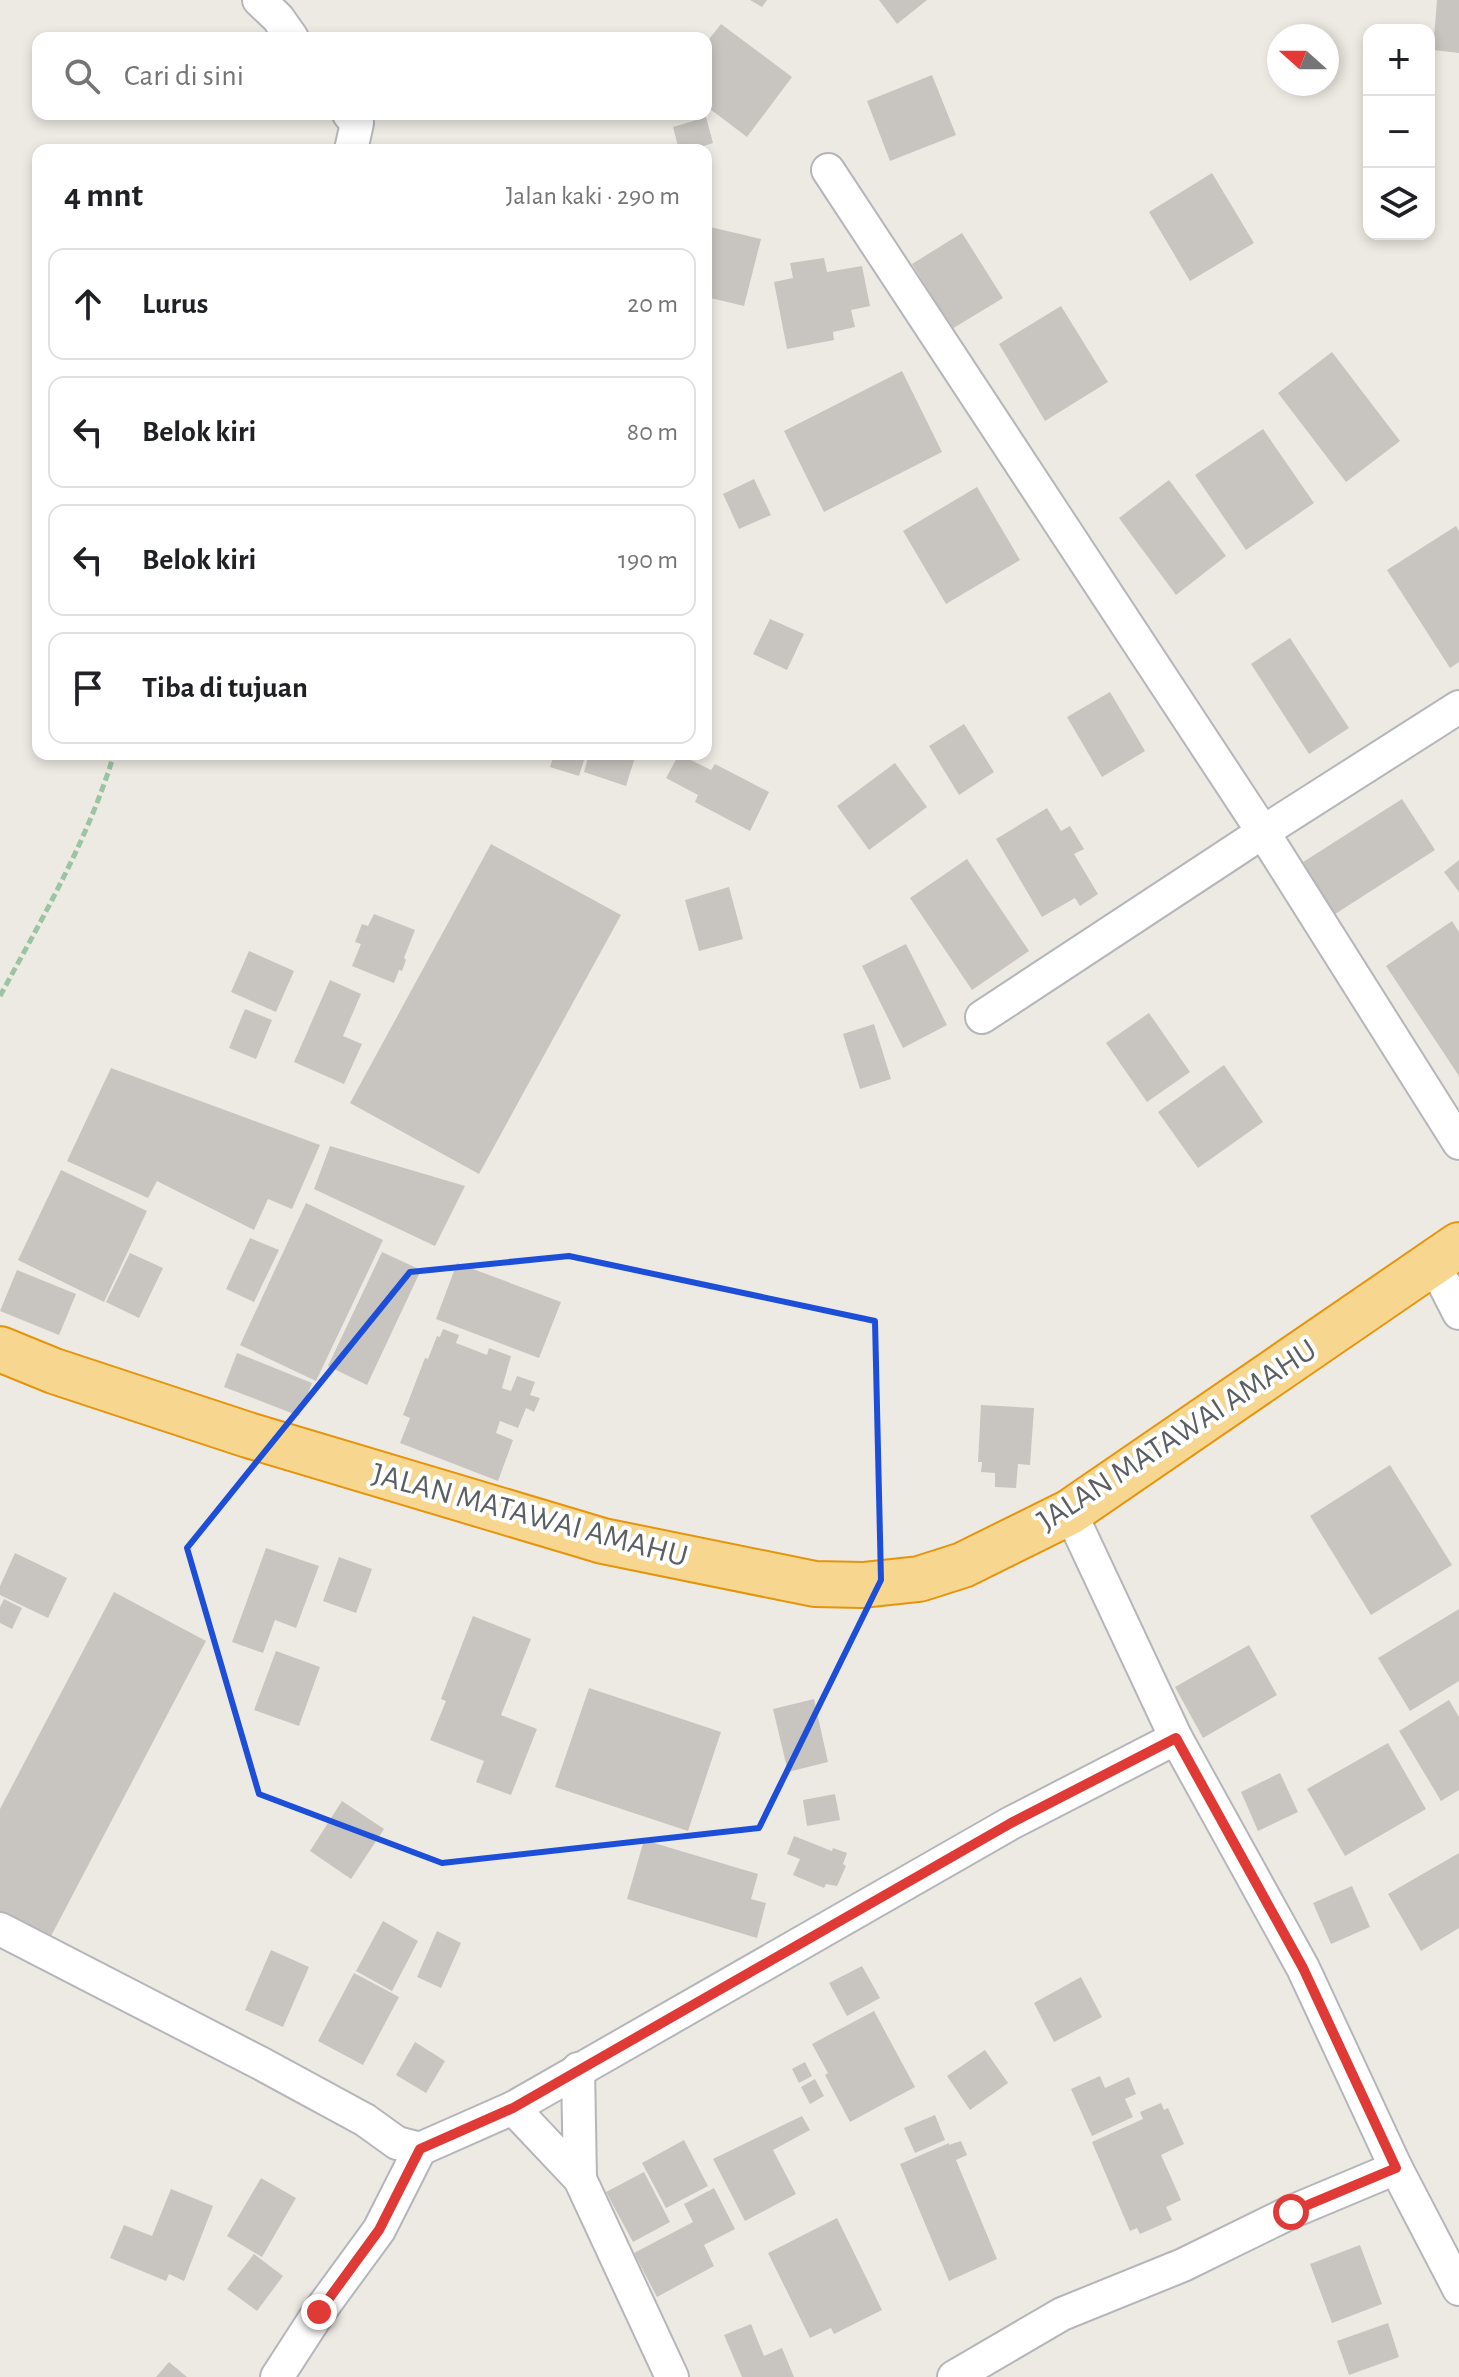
<!DOCTYPE html>
<html lang="id">
<meta charset="utf-8">
<style>
:root{--surface:#fff;--page:#f6f6f6;--text:#202124;--muted:#757577;--line:#e0e0e0}
body{margin:0;font-family:"Alegreya Sans",sans-serif;background:var(--page);color:var(--text)}
.controls{position:absolute;right:24px;top:24px;display:grid;overflow:hidden;border-radius:16px;box-shadow:0 4px 12px #0003}
.controls button{width:72px;height:72px;display:grid;place-items:center;padding:0;border:0;border-bottom:2px solid var(--line);background:var(--surface);color:var(--text);font:40px sans-serif}
.compass{position:absolute;left:1267px;top:24px;width:72px;height:72px;border-radius:50%;background:var(--surface);box-shadow:0 4px 12px #0003;rotate:291deg}
.stop{position:absolute;width:24px;height:24px;margin:-18px;border:6px solid #e03a37;border-radius:50%;background:#fff}
.stop.end{background:#e03a37;border-color:#fff;box-shadow:0 2px 8px #0008}
.list{margin:0;padding:0;list-style:none}
h2{display:flex;justify-content:space-between;align-items:center;height:104px;margin:0;padding:0 32px;font-size:34px}
h2 small{font-size:26px;font-weight:400;color:var(--muted)}
.list li{display:grid;grid-template-columns:52px 1fr auto;gap:24px;align-items:center;box-sizing:border-box;height:112px;margin:0 16px 16px;padding:0 16px;border:2px solid var(--line);border-radius:16px}
.list b{display:block;font-size:30px;white-space:nowrap}
.list em{font-size:26px;font-style:normal;color:var(--muted)}
.icon{flex:none;width:44px;height:44px;fill:none;stroke:currentColor;stroke-width:2;stroke-linecap:round;stroke-linejoin:round}
.map{position:relative;flex:none;width:1459px;height:2377px;overflow:hidden}
.search{position:absolute;background:var(--surface);box-shadow:0 4px 12px #0003;left:32px;top:32px;width:680px;height:88px;display:flex;align-items:center;gap:20px;box-sizing:border-box;padding:0 28px;border-radius:16px;color:var(--muted);font-size:30px}
.panel{position:absolute;background:var(--surface);box-shadow:0 4px 12px #0003;left:32px;top:144px;width:680px;height:616px;border-radius:16px}
.map>svg:first-child{display:block}
.building{fill:#c8c5c0}
.lines{fill:none;stroke-linecap:round;stroke-linejoin:round}
.street-casing{stroke:#b4b6ba;stroke-width:36}
.highway-casing{stroke:#e5940c;stroke-width:48}
.path{stroke:#9bc4a4;stroke-width:5;stroke-dasharray:8 4;stroke-linecap:butt}
.street{stroke:#fff;stroke-width:32}
.highway{stroke:#f7d790;stroke-width:44}
.route{stroke:#e03a37;stroke-width:10}
.marked{fill:none;stroke:#1d4ed8;stroke-width:6;stroke-linejoin:round}
.labels{text-anchor:middle;dominant-baseline:central;stroke-width:8;stroke-linejoin:round;paint-order:stroke}
.street-label{font-size:32px;fill:#5b5f63;stroke:#fff}
</style>
<div class="map">
<svg width="1459" height="2377" viewBox="0 0 1459 2377">
<rect width="100%" height="100%" fill="#edeae3"/>
<g class="building">
<path d="M750,0H767L762,7Z"/>
<path d="M879,0H927L897,24Z"/>
<path d="M1437,0H1459V53L1433,50Z"/>
<path d="M721,24L792,77L747,137L706,106V43Z"/>
<path d="M932,75L956,135L890,161L867,101Z"/>
<path d="M706,117L713,143L691,150H679L673,127Z"/>
<path d="M1212,173L1254,243L1190,281L1149,212Z"/>
<path d="M706,226L761,239L744,306L706,297Z"/>
<path d="M962,233L1003,298L952,329L912,264Z"/>
<path d="M824,258L827,272L862,266L870,306L851,310L855,327L833,332L834,340L787,349L774,282L793,278L790,263Z"/>
<path d="M1061,306L1108,382L1045,421L999,344Z"/>
<path d="M1332,352L1400,441L1346,482L1278,393Z"/>
<path d="M902,371L942,452L824,512L784,431Z"/>
<path d="M1263,429L1314,503L1246,550L1195,475Z"/>
<path d="M754,479L771,515L739,529L723,494Z"/>
<path d="M1169,480L1226,556L1176,595L1119,518Z"/>
<path d="M977,487L1020,560L946,604L903,531Z"/>
<path d="M1456,526L1459,531V662L1450,668L1387,570Z"/>
<path d="M770,619L804,634L787,670L753,654Z"/>
<path d="M1290,638L1349,728L1309,754L1251,664Z"/>
<path d="M1110,692L1145,751L1102,777L1067,717Z"/>
<path d="M964,724L994,772L959,795L929,746Z"/>
<path d="M554,754H586L579,776L550,767Z"/>
<path d="M589,754H636L626,786L584,772Z"/>
<path d="M679,754L711,770L715,764L769,792L750,831L695,802L698,795L666,778Z"/>
<path d="M895,763L927,807L869,850L837,806Z"/>
<path d="M1402,799L1435,850L1332,916L1300,864Z"/>
<path d="M1047,808L1061,831L1070,826L1084,849L1074,854L1098,894L1080,906L1075,898L1042,917L996,839Z"/>
<path d="M491,844L621,915L479,1174L350,1103Z"/>
<path d="M967,859L1029,951L972,990L910,898Z"/>
<path d="M1459,860V892L1444,872Z"/>
<path d="M729,887L743,939L699,951L685,900Z"/>
<path d="M374,914L415,930L404,958L406,960L402,971L399,970L394,983L352,966L361,944L355,942L362,924L368,926Z"/>
<path d="M1452,921L1459,932V1076L1386,966Z"/>
<path d="M906,944L947,1025L903,1048L862,966Z"/>
<path d="M249,951L294,971L276,1012L231,992Z"/>
<path d="M330,980L361,994L343,1036L362,1044L344,1084L294,1062Z"/>
<path d="M245,1009L272,1020L256,1059L229,1048Z"/>
<path d="M1149,1013L1190,1072L1147,1102L1106,1043Z"/>
<path d="M874,1024L891,1079L860,1089L843,1034Z"/>
<path d="M1224,1065L1263,1122L1198,1168L1158,1112Z"/>
<path d="M111,1068L320,1145L292,1209L268,1199L254,1230L157,1181L148,1198L67,1161Z"/>
<path d="M330,1146L465,1186L435,1246L314,1189Z"/>
<path d="M61,1170L147,1211L104,1302L18,1260Z"/>
<path d="M306,1203L383,1240L316,1381L240,1345Z"/>
<path d="M250,1238L279,1250L254,1302L226,1289Z"/>
<path d="M382,1252L421,1270L367,1385L328,1366Z"/>
<path d="M130,1253L163,1268L139,1318L106,1302Z"/>
<path d="M457,1263L561,1302L539,1358L436,1319Z"/>
<path d="M17,1270L76,1294L59,1335L0,1311Z"/>
<path d="M443,1329L459,1335L456,1343L487,1355L489,1348L511,1356L502,1388L511,1391L517,1376L535,1382L530,1395L540,1398L534,1412L526,1408L518,1428L500,1421L496,1433L513,1440L498,1481L400,1443L410,1418L403,1415L425,1358L428,1359L437,1336L440,1337Z"/>
<path d="M237,1353L312,1383L299,1416L224,1387Z"/>
<path d="M981,1405L1034,1408L1030,1465L1018,1464L1016,1488L995,1487V1473L981,1472L982,1462H978Z"/>
<path d="M1390,1465L1452,1565L1371,1615L1310,1516Z"/>
<path d="M266,1548L319,1566L296,1628L275,1620L263,1653L232,1642Z"/>
<path d="M15,1553L67,1578L48,1618L0,1595V1586Z"/>
<path d="M339,1557L372,1569L356,1613L323,1601Z"/>
<path d="M114,1592L206,1641L50,1938L0,1912V1809Z"/>
<path d="M4,1599L22,1608L12,1629L0,1623V1607Z"/>
<path d="M1459,1609V1681L1410,1711L1378,1658Z"/>
<path d="M473,1616L531,1639L501,1715L537,1729L511,1795L476,1782L484,1761L430,1740L446,1701L441,1699Z"/>
<path d="M1249,1645L1277,1695L1203,1738L1175,1687Z"/>
<path d="M276,1651L320,1667L299,1726L254,1710Z"/>
<path d="M589,1688L721,1732L688,1831L555,1787Z"/>
<path d="M814,1699L828,1762L788,1772L773,1709Z"/>
<path d="M1449,1700L1459,1717V1790L1441,1801L1399,1731Z"/>
<path d="M1388,1743L1426,1809L1345,1856L1307,1789Z"/>
<path d="M1280,1773L1298,1812L1258,1831L1241,1792Z"/>
<path d="M835,1794L840,1820L807,1826L803,1800Z"/>
<path d="M342,1801L384,1829L351,1879L310,1851Z"/>
<path d="M794,1836L832,1851L833,1848L847,1853L843,1864L846,1866L837,1886L826,1884L824,1888L793,1875L800,1859L787,1854Z"/>
<path d="M644,1840L758,1874L751,1899L766,1903L757,1938L627,1899Z"/>
<path d="M1459,1853V1928L1421,1951L1388,1894Z"/>
<path d="M1352,1886L1370,1927L1331,1944L1313,1903Z"/>
<path d="M383,1921L418,1941L392,1991L356,1971Z"/>
<path d="M437,1931L461,1943L441,1988L417,1977Z"/>
<path d="M271,1950L309,1967L283,2027L245,2010Z"/>
<path d="M862,1966L880,1998L847,2016L829,1983Z"/>
<path d="M354,1973L399,1997L363,2065L318,2041Z"/>
<path d="M1081,1977L1102,2017L1054,2042L1034,2003Z"/>
<path d="M874,2011L915,2087L850,2122L825,2075L828,2073L812,2044Z"/>
<path d="M415,2042L445,2061L426,2093L396,2075Z"/>
<path d="M985,2050L1008,2083L970,2110L947,2076Z"/>
<path d="M805,2062L812,2076L799,2083L792,2069Z"/>
<path d="M1100,2076L1105,2088L1129,2077L1136,2094L1125,2099L1133,2117L1092,2136L1071,2089Z"/>
<path d="M815,2079L824,2096L810,2104L801,2087Z"/>
<path d="M1161,2103L1164,2110L1168,2108L1184,2144L1161,2155L1181,2200L1166,2207L1172,2220L1140,2234L1137,2228L1130,2231L1092,2142L1143,2119L1140,2112Z"/>
<path d="M935,2115L945,2140L915,2153L904,2128Z"/>
<path d="M802,2116L810,2130L773,2150L796,2194L745,2221L713,2159Z"/>
<path d="M684,2140L708,2186L666,2208L642,2163Z"/>
<path d="M961,2141L967,2155L956,2160L997,2259L949,2281L900,2164L949,2143V2145Z"/>
<path d="M644,2172L670,2222L633,2242L606,2192Z"/>
<path d="M261,2178L296,2198L262,2257L227,2236Z"/>
<path d="M714,2188L735,2229L704,2245L714,2266L657,2297L634,2253L693,2222L684,2204Z"/>
<path d="M171,2189L213,2206L184,2281L169,2274L166,2281L110,2258L124,2225L152,2236Z"/>
<path d="M837,2218L882,2310L834,2334L831,2328L810,2338L768,2253Z"/>
<path d="M1360,2245L1382,2304L1332,2323L1310,2264Z"/>
<path d="M254,2254L283,2276L257,2311L227,2289Z"/>
<path d="M1388,2323L1399,2357L1349,2375L1337,2341Z"/>
<path d="M751,2324L764,2356L782,2348L794,2377H742L724,2335Z"/>
<path d="M169,2362L187,2377H156Z"/>
</g>
<g class="lines">
<defs>
<g id="street">
<path d="M259,0L278,18L292,38"/>
<path d="M349,114L357,123L351,150"/>
<path d="M828,170L1263,832L1459,1143"/>
<path d="M982,1017L1263,832L1459,707"/>
<path d="M1434,1264L1459,1313"/>
<path d="M1070,1512L1176,1738L1303,1968L1396,2168L1459,2289"/>
<path d="M0,1929L262,2064L365,2120L397,2143L420,2149L513,2108L1011,1823L1176,1738"/>
<path d="M578,2069L580,2179"/>
<path d="M513,2108L580,2179L672,2377"/>
<path d="M277,2377L319,2312L379,2230L420,2149"/>
<path d="M954,2377L1062,2314L1183,2265L1291,2212L1396,2168"/>
</g>
<path id="highway" d="M0,1349L54,1371L248,1435L603,1541L815,1584L863,1585L919,1579L963,1565L1070,1512L1459,1245"/>
</defs>
<use href="#street" class="street-casing"/>
<use href="#highway" class="highway-casing"/>
<path class="path" d="M0,996C43,917 88,840 114,754"/>
<use href="#street" class="street"/>
<use href="#highway" class="highway"/>
</g>
<g class="lines">
<path class="route" d="M319,2312L379,2230L420,2149L513,2108L1011,1823L1176,1738L1303,1968L1396,2168L1291,2212"/>
</g>
<path class="marked" d="M569,1256L875,1321L881,1580L759,1828L442,1863L259,1794L187,1548L410,1272Z"/>
<g class="labels">
<g class="street-label">
<text transform="translate(1177 1435) rotate(-33)">JALAN MATAWAI AMAHU</text>
<text transform="translate(530 1515) rotate(15)">JALAN MATAWAI AMAHU</text>
</g>
</g>
</svg>
<div class="controls">
<button>+</button>
<button>−</button>
<button><svg class="icon" aria-label="layers" viewBox="0 0 24 24"><path d="M12 4l9 5-9 5-9-5zM3 14l9 5 9-5"/></svg></button>
</div>
<svg class="compass" viewBox="-18 -18 36 36"><path d="M0-13l5 13h-10z" fill="#e53935"/><path d="M0 13l5-13h-10z" fill="#757577"/></svg>
<div class="stop" style="left:1291px;top:2212px"></div>
<div class="stop end" style="left:319px;top:2312px"></div>
<div class="search"><svg class="icon" aria-label="search" viewBox="0 0 24 24"><circle cx="10" cy="10" r="6"/><path d="M15 15l6 6"/></svg>Cari di sini</div>
<section class="panel">
<h2>4 mnt<small>Jalan kaki · 290 m</small></h2>
<ul class="list">
<li><svg class="icon" aria-label="ahead" viewBox="0 0 24 24"><path d="M12 20V5M6 11l6-6 6 6"/></svg><div><b>Lurus</b></div><em>20 m</em></li>
<li><svg class="icon" aria-label="left" viewBox="0 0 24 24"><path d="M17 20v-9H6M10 6l-5 5 5 5"/></svg><div><b>Belok kiri</b></div><em>80 m</em></li>
<li><svg class="icon" aria-label="left" viewBox="0 0 24 24"><path d="M17 20v-9H6M10 6l-5 5 5 5"/></svg><div><b>Belok kiri</b></div><em>190 m</em></li>
<li><svg class="icon" aria-label="arrive" viewBox="0 0 24 24"><path d="M6 21V4h12l-3 4 3 4H6"/></svg><div><b>Tiba di tujuan</b></div></li>
</ul>
</section>
</div>
